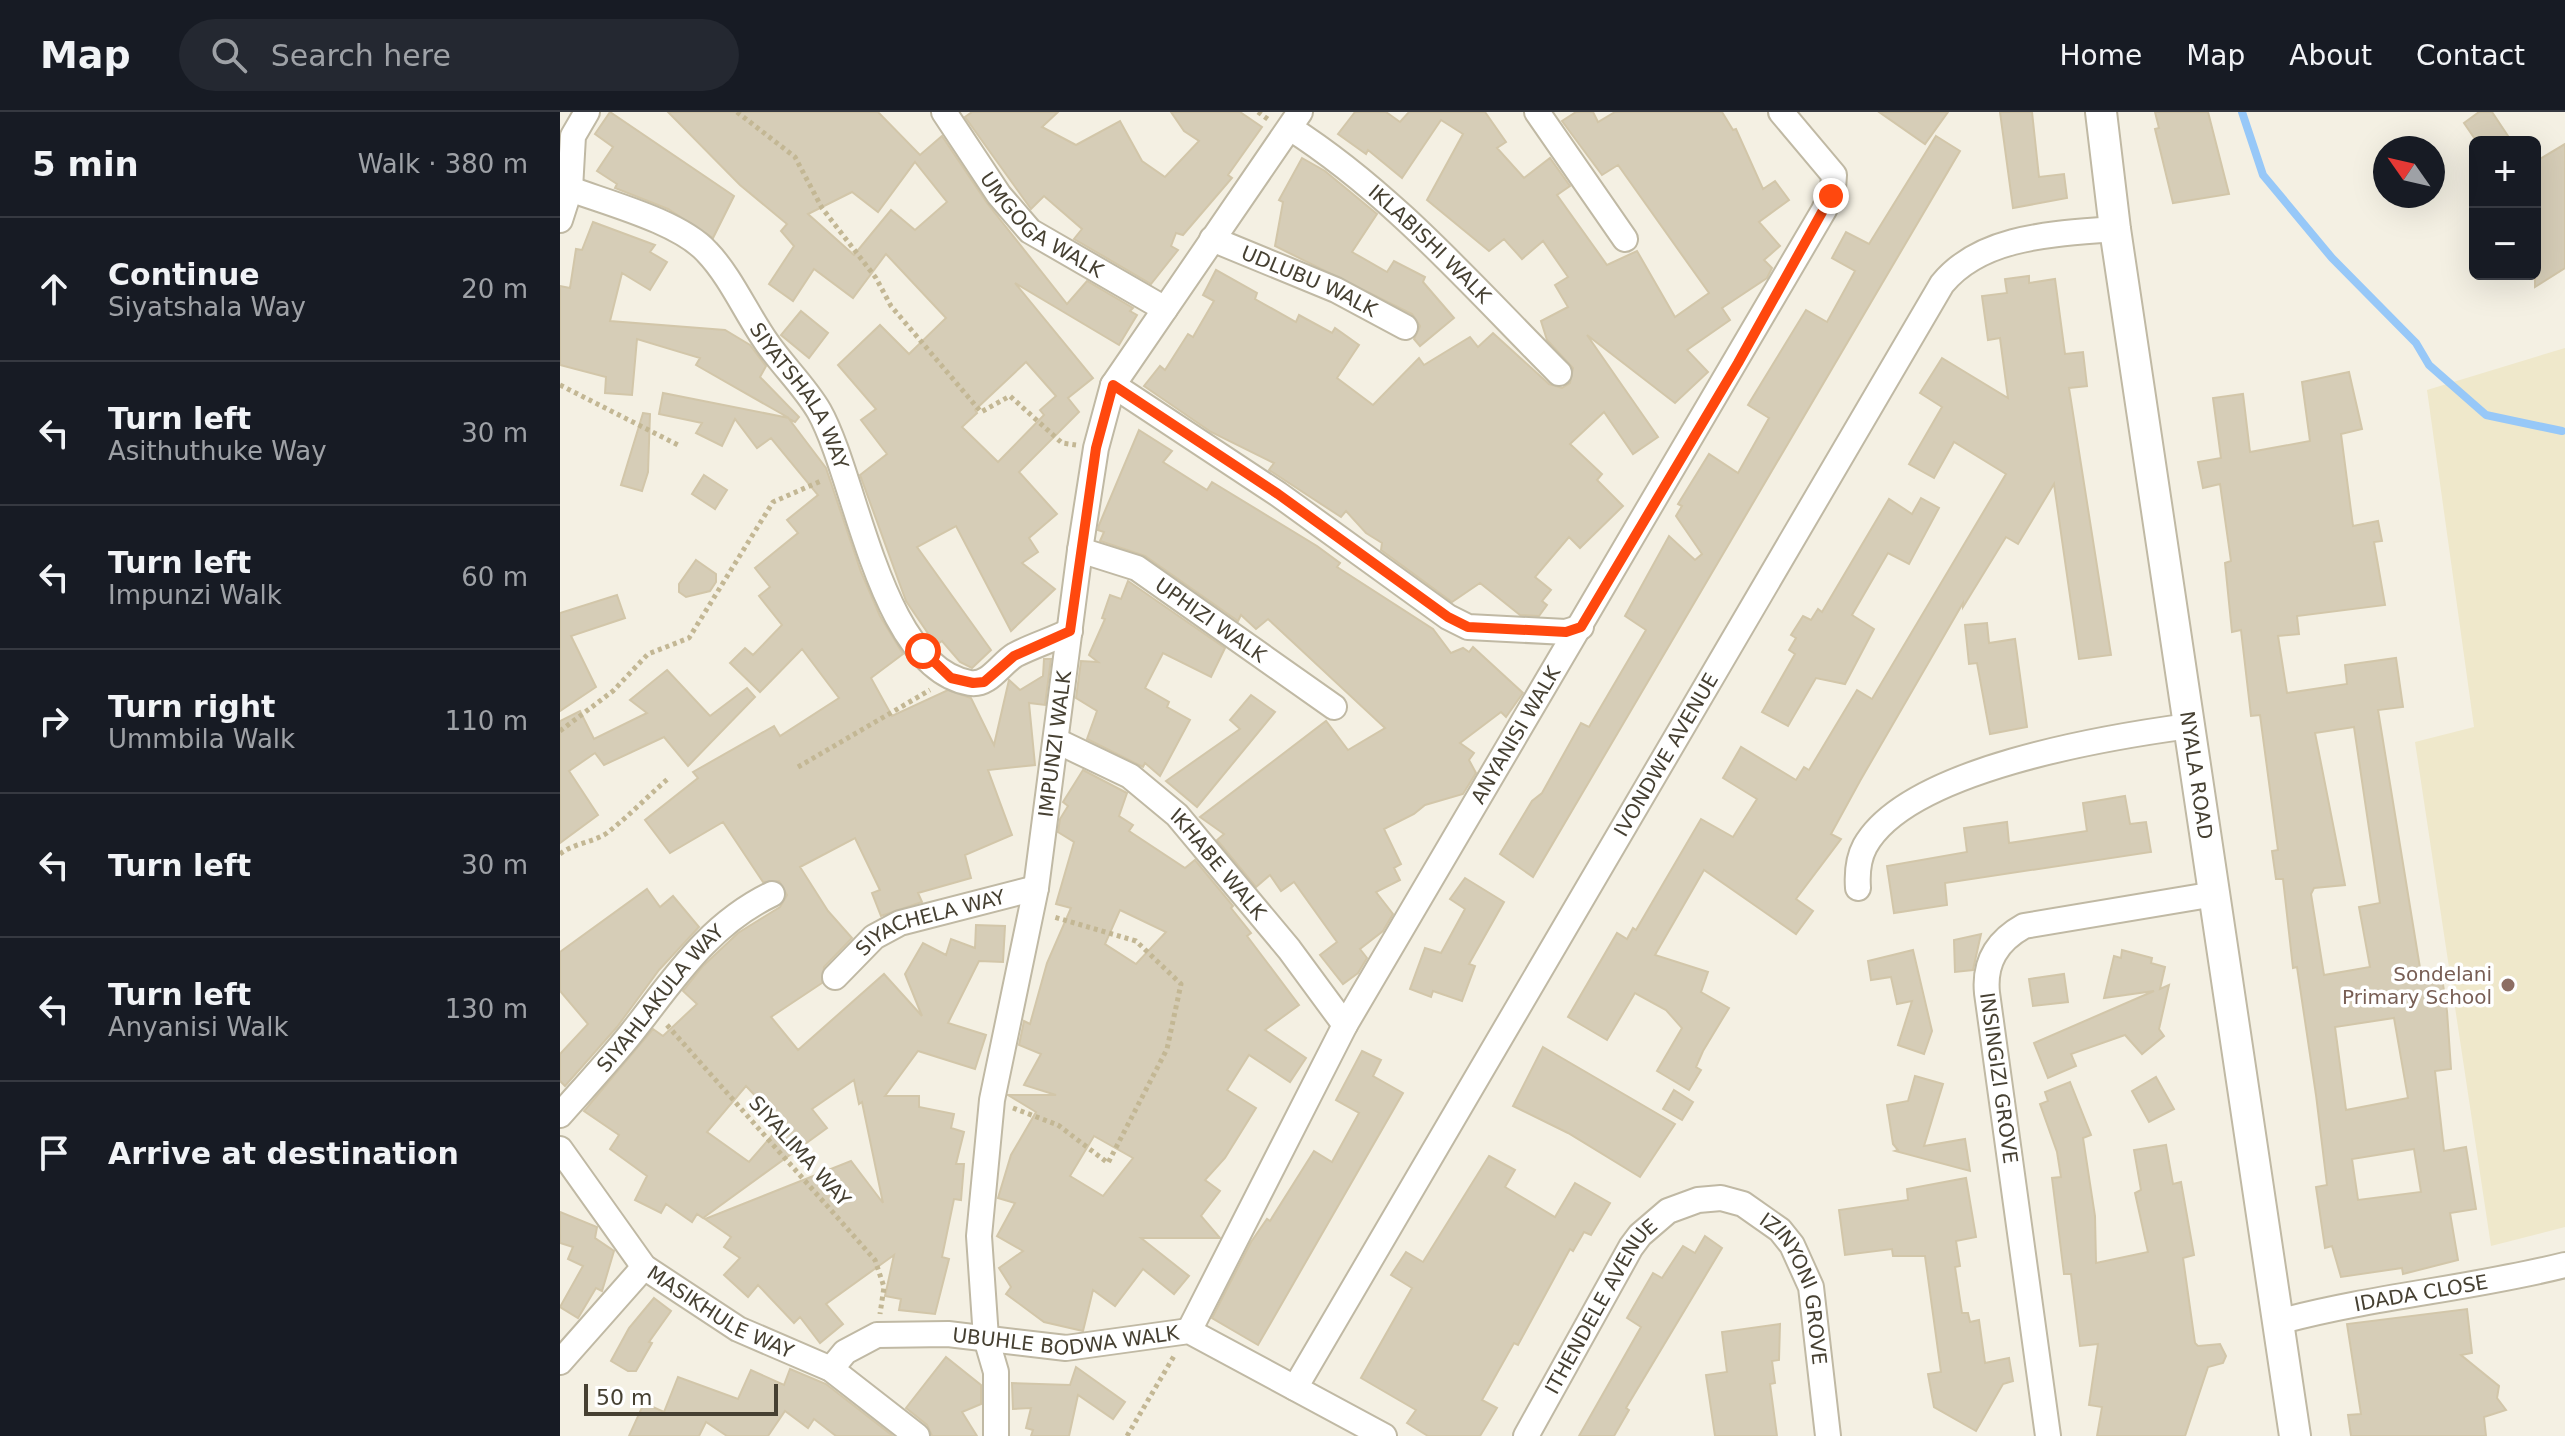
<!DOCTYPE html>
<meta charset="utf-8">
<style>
:root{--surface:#171b24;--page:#242831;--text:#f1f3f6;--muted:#9ea1a6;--line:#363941}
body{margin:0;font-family:"DejaVu Sans",sans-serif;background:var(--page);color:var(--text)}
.controls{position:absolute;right:24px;top:24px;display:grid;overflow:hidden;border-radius:12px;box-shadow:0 8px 32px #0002}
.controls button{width:72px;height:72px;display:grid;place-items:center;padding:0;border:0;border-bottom:2px solid var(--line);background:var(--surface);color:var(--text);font:40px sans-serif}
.compass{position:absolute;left:1813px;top:24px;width:72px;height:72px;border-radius:50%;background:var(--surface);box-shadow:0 8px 32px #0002;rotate:304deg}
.scale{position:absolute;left:24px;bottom:20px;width:194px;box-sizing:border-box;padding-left:8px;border:4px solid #464032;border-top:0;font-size:22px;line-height:28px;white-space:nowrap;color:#464032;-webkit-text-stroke:6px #fff;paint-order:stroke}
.stop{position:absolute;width:24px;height:24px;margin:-18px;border:6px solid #ff480e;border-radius:50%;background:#fff}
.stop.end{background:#ff480e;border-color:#fff;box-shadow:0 2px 8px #0008}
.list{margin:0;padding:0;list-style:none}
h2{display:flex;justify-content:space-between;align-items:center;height:104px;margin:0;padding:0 32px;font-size:34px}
h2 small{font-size:26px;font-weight:400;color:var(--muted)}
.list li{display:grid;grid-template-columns:52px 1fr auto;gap:24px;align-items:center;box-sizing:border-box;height:144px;padding:0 32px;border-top:2px solid var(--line)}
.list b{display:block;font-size:30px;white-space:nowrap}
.list p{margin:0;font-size:26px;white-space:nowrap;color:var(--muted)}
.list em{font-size:26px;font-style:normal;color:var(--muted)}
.icon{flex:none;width:44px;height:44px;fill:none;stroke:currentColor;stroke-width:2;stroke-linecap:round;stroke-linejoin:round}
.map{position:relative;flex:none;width:2005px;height:1324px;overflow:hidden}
header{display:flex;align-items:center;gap:48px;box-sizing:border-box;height:112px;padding:0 40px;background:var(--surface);border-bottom:2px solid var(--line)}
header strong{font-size:38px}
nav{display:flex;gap:44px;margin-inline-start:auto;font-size:28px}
.search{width:560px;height:72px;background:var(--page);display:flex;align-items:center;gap:20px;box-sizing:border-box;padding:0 28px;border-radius:44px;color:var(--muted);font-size:30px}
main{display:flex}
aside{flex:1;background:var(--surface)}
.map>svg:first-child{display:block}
.education{fill:#efe8cb}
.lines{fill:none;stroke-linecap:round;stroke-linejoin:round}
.stream{stroke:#97c8f8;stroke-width:8}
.building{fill:#d6cdb7;stroke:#d2c6a9;stroke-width:2;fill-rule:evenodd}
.minor-casing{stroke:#c0b9a4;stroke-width:28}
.tertiary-casing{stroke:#c0b9a4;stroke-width:34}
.path{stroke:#c3b794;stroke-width:5;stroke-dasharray:4 4;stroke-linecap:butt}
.minor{stroke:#fff;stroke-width:24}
.tertiary{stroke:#fff;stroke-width:30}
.route{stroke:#ff480e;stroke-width:10}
.education-dot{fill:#8d6e63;stroke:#fff;stroke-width:3}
.labels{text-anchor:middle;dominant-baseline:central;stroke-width:7;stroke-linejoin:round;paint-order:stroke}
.street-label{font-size:20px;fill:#464032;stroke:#fff}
.education-label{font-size:20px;fill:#785e54;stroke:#fff;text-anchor:end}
</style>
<header>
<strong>Map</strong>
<div class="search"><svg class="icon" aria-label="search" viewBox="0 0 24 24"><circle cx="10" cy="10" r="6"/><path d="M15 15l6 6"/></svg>Search here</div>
<nav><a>Home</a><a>Map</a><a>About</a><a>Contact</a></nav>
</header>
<main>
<aside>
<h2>5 min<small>Walk · 380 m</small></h2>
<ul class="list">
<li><svg class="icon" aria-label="ahead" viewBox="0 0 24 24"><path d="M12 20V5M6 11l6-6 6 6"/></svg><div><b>Continue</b><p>Siyatshala Way</p></div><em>20 m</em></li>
<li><svg class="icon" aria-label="left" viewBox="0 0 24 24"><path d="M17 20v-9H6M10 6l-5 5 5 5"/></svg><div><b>Turn left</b><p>Asithuthuke Way</p></div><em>30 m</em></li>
<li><svg class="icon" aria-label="left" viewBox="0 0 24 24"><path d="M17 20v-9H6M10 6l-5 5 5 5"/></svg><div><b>Turn left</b><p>Impunzi Walk</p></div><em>60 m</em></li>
<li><svg class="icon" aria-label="right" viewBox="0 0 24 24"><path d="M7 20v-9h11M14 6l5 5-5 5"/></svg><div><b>Turn right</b><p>Ummbila Walk</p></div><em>110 m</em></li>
<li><svg class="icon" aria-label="left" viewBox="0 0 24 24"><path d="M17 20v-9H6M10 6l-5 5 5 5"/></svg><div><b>Turn left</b></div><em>30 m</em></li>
<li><svg class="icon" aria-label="left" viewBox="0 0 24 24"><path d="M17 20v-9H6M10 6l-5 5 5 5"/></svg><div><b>Turn left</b><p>Anyanisi Walk</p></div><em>130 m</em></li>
<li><svg class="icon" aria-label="arrive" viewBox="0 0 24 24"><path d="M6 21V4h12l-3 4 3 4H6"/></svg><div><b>Arrive at destination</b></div></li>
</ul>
</aside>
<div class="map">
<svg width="2005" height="1324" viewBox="0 0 2005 1324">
<rect width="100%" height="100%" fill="#f4f0e3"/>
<path class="education" d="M2005,236V1115L1931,1134L1855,630L1914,615L1867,278Z"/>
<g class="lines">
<path class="stream" d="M1682,0L1703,63L1772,146L1856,231L1869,253L1926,303L2002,319"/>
</g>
<g class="building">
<path d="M50,0L174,84L153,126L108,97L55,76L57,72L37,59L53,35L35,22Z"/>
<path d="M108,0H318L360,43L382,24L427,91L507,192L527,169L573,196L570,199L577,203L559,233L455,171L533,266L508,286L519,300L459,360L497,402L469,426L478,440L462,451L495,477L451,519L396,414L357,435L431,538L412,556L400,550L382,529L376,533L346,489L300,363L327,342L301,308L316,297L278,253L320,213L349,242L386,206L326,142L293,186L254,157L233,189L209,172L234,134L221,119L227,112L180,73ZM355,50L387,90L355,118L331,98L294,143L248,102L292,80L318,100ZM466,250L496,284L480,298L484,303L438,350L402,315L417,301L415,298Z"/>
<path d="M412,0H498L482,15L516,33L560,9L582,49L605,65L639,29L624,19L611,0H680L702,15L668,63L672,66L623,123L616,121L611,134L618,138L591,172L514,127L522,117L484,84L471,97L405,5Z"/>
<path d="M795,0H826L840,10L849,0H925L946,30L937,36L964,66L990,46L1010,74L997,83L1047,153L1077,139L1115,205L1149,181L1058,53L1042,63L1002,9L1016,0H1033L1038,10L1055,0H1162L1173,18L1176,17L1203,77L1215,69L1229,88L1199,110L1220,134L1204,148L1212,156L1207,166L1162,196L1170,208L1127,238L1148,260L1115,291L1027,223L1098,325L1073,342L1044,300L1010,332L1042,362L1037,368L1063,394L1020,436L1009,425L975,465L991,478L982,489L987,493L979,504L960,503L920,471L892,490L821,438L822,431L806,421L786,399L781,405L709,358L714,351L651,320L584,274L600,254L605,258L628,222L633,225L654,189L643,183L656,158L697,181L695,187L736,210L739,203L772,221L775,216L799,233L777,266L813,293L859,246L864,253L910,225L918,235L933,221L989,272L1002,276L1010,271L1013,256L987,228L981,209L1008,195L995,173L1008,165L983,129L962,147L944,127L929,139L867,88L903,22L881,8L842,66L808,38L806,42L778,22Z"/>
<path d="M1319,0H1388L1365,32Z"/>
<path d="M1440,0H1472L1479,65L1504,62L1507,86L1453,96Z"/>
<path d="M1595,0H1648L1669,82L1613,91L1595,17L1599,16Z"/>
<path d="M1919,0H1932L1952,30H1917L1904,11Z"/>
<path d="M1376,24L1400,39L973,765L940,742L972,689L982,681L1021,611L1029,615L1086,518L1065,504L1109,424L1135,448L1142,442L1116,404L1122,394L1118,392L1149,342L1178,361L1209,306L1188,293L1246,198L1267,210L1295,159L1272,146L1286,120L1309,132Z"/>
<path d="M2005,32V156L1975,175V50Z"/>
<path d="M742,46L765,59L817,102L792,140L827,160L834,149L865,165L863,170L894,206L860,234L854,227L860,214L852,202L715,134L723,90L719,88Z"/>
<path d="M33,110L95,133L90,140L107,150L90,178L62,161L50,209L165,218L190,233L206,254L200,265L239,305L235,310L229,307L266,356L301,460L320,504L343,542L311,566L332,604L388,578L411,586L434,633L449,568L460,578L483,564L484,547H491L485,593L469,591L475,653L428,658L452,723L405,743L411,766L358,781L362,790L321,804L312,781L320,778L295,726L240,755L268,799L292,826L264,855L262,871L211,905L238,938L324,862L362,904L345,862L363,831L386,843L391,827L415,836L416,813L445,814L443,850L419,849L388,911L426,923L415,957L358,939L325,984H359V995L394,1002L391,1016L404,1020L396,1052H404L401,1088L394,1087L382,1145L389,1147L375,1202L339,1198L341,1187L325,1184L334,1143L266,1192L283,1212L260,1231L240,1205L234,1211L198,1173L188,1185L164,1163L180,1146L164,1135L171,1125L145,1107L291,1049L323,1091L302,990L299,992L294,968L252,997L267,1016L143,1106L137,1102L132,1110L106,1092L101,1101L75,1088L87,1064L50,1037L59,1023L24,999L93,917L103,924L137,892L123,879L143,854L178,821L220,795L227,783L219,769L203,770L163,710L110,741L85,708L138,666L133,660L214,614L220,624L279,586L242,537L200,580L170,551L185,536L193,543L222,513L199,484L210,475L195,456L238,421L227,408L258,383L211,326L197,336L175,307L162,334L136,321L142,311L99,302L103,281L229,306L136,253L140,246L77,227L72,283L45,281L46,265L0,253V174L10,176L16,137L22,138ZM186,974L222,1012L189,1050L147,1020Z"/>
<path d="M1469,164V171L1495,167L1505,242L1523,240L1527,274L1509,276L1551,543L1519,547L1494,372L1458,432L1446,425L1403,495V491L1300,669L1271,722L1281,727L1236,787L1253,799L1236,822L1144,758L1095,843L1148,860L1141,880L1169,896L1143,939L1136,955L1141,958L1129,978L1097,959L1122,916L1106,898L1075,881L1047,928L1008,905L1057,821L1067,827L1073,816L1076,818L1141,707L1173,725L1197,687L1163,666L1181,635L1236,668L1244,655L1249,658L1297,578L1312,587L1446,362L1394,330L1374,366L1349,352L1382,295L1360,281L1382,246L1448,286L1440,226L1428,228L1422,184L1447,181L1445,167Z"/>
<path d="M241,199L268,221L249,246L221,223Z"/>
<path d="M1789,260L1802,317L1781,322L1793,414L1818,409L1822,429L1814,430L1825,493L1737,504L1739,522L1718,524L1727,581L1787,572L1785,553L1836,546L1843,595L1818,598L1861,862L1881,859L1887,899L1891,957L1875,959L1884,1039L1906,1035L1916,1097L1890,1101L1898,1148L1843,1162L1842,1156L1781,1165L1772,1134L1765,1136L1756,1075L1767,1073L1756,983L1737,855L1733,856L1723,767H1716L1712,739L1718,738L1700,603L1691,604L1681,518L1672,520L1665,451L1671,449L1660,372L1643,376L1638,350L1661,346L1653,286L1683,282L1690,340L1750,329L1742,270ZM1794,615L1820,791L1799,795L1810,855L1764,863L1751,782L1754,776L1785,773L1755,621ZM1834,906L1848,986L1786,998L1775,915ZM1854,1037L1861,1080L1798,1088L1792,1047Z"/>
<path d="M83,301L90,302L88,360L82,379L61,373Z"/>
<path d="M579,318L612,339L603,350L647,378L652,370L757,434L780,451L777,455L873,517L891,541L903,536L909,540L913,535L963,581L946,605L941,600L900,631L914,641L909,648L916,661L903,682L865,693L854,702L824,717L841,752L834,756L840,768L816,780L833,802L823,819L800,837L807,846L798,861L783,872L760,843L777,830L734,770L721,779L710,763L696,775L657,728L664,722L640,705L766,609L788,638L825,616L708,507L696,517L681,503L678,509L585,444L540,429L544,420L538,418L539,413Z"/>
<path d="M144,363L167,378L155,397L132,382Z"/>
<path d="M1361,386L1379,396L1349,452L1328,441L1292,503L1314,517L1285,572L1256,566L1228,614L1202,600L1235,542L1229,538L1236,526L1231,523L1243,504L1251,508L1258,497L1262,500L1329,387L1352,402Z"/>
<path d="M136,448L156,462V470L150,479L126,485L119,480V472Z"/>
<path d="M568,469L665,536L651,565L603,541L585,576L609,590L607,595L630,608L600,664L585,651L583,655L527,627L537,599L516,586L521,549L538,550L529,543L545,507L542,506L550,483L561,487Z"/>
<path d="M57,483L65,506L11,524L36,575L0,599V501Z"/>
<path d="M1427,511L1429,531L1455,527L1467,615L1430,622L1417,551L1409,552L1405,513Z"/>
<path d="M107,558L150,604L187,576L195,585L128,654L104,625L44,653L35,641L9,659L38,703L0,731V609L20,599L34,627L87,601L70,588Z"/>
<path d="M691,583L715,600L637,695L606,669L680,617L670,608Z"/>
<path d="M523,658L567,681L559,704L573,713L569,719L625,756L635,748L673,794L671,796L691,821L687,824L739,893L705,918L746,946L730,970L689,943L667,978L696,996L665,1046L645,1068L660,1079L641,1104L660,1126H581L629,1164L614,1182L583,1157L555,1194L533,1178L523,1219L484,1210L446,1182L451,1175L439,1156L463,1139L437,1124L455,1091L438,1086L451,1043L476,1000L448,983H496L464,973L481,942L459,933L464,909L470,912L487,851L511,796L496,792L514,730L498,720L500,707L508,694L503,690ZM560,798L606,820L576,852L545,832ZM534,1024L573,1046L543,1084L510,1064Z"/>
<path d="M1565,684L1570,712L1586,710L1591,740L1385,771L1387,793L1334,801L1327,754L1407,740L1404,716L1447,710L1449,731L1527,719L1523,691Z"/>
<path d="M905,766L944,790L909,852L915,854L902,889L873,879L871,885L850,877L865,836L881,841L905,797L890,787Z"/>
<path d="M87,777L100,795L113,784L139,815L99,858L57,915L5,974L0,969V942L28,912L0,879V840Z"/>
<path d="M1421,822L1413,858L1395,860L1394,828Z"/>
<path d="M1353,838L1372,919L1364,942L1338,933L1352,889L1337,892L1331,865L1311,868L1308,849Z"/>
<path d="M1562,838L1592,846L1591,851L1605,855L1600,877L1609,873L1599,917L1604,924L1582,942L1565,923L1511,942L1516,954L1488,966L1474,931L1594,879L1544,886L1554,844L1561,846Z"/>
<path d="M1504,862L1508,890L1473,894L1469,867Z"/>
<path d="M983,935L1115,1012L1080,1065L1008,1021L953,994Z"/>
<path d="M802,939L821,948L813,964L843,981L698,1233L652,1206L691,1130L707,1107L710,1109L754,1039L772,1050L799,1001L776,988Z"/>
<path d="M1355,964L1383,972L1364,1034L1405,1027L1410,1059L1335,1039L1338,1038L1333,1032L1327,993L1348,989Z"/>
<path d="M1596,965L1614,997L1589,1010L1572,979Z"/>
<path d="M1510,970L1531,1023L1523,1026L1535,1104L1536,1151L1588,1140L1575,1081L1581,1078L1574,1038L1606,1033L1613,1072L1621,1070L1634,1143L1623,1146L1635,1231L1638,1234L1660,1232L1666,1244L1663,1251L1648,1255L1625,1324H1537L1542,1295L1529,1293L1538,1232L1520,1234L1511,1162H1504L1492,1066L1501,1065L1497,1040L1480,992L1488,989L1485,980Z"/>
<path d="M1114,978L1133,990L1122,1008L1103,997Z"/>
<path d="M929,1044L955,1058L945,1075L995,1105L1015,1071L1050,1091L1031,1123L1024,1120L1013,1139L1010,1137L958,1233L954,1231L922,1288L937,1296L920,1324H868L847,1311L856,1298L801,1266L852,1176L831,1163L846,1140L863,1150Z"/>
<path d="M1406,1066L1416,1125L1396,1129L1400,1154L1395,1155L1402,1201H1408L1410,1210L1419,1208L1425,1251L1449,1246L1453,1269L1443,1272L1416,1319L1374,1295L1368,1262L1381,1260L1365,1144H1333L1332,1137L1285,1143L1279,1098L1348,1088L1347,1077Z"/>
<path d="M0,1100L37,1115L35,1126L54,1139L42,1179L36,1176L18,1206L0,1195L23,1154L8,1147L13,1135L0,1131Z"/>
<path d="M1145,1124L1162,1136L1066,1296L1069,1298L1054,1324H1019L1081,1215L1067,1206L1093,1161L1102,1166L1123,1134L1135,1141Z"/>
<path d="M94,1186L111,1199L89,1230L92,1231L76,1259H68L51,1249L69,1216Z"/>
<path d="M1907,1197L1912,1241L1901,1243L1939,1274L1937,1286L1946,1298L1924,1305L1926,1324H1791L1788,1303L1801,1302L1787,1212Z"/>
<path d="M1220,1212L1219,1248L1212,1249L1215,1271L1210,1272L1217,1324H1155L1146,1263L1167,1260L1162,1220Z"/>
<path d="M386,1245L421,1273V1292L402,1300L417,1324H372L367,1313L346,1296Z"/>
<path d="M516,1255L565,1290L553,1307L518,1283L509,1324H471L473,1318L466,1316L471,1296L453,1297L452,1271L510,1273Z"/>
<path d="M230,1257L266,1272L333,1324H276L254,1307L248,1316L225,1299L208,1324H167L146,1310L139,1324H69L84,1291L104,1300L118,1265L178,1287L191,1258L224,1273Z"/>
</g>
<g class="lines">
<defs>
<g id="minor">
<path id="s1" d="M384,0L439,83L470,119L605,197"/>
<path d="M977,0L1065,127"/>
<path id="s2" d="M730,16C832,81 914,176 999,261"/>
<path id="s3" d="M10,77C48,91 120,110 147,140C171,165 187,203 207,231C223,254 245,275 259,299C297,366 320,556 410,571C429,574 440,552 455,543C472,534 492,528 510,519"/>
<path d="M0,108L10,77L13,24L27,0"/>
<path id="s4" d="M652,127L776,178L845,215"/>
<path d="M553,273L718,382L888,505L908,515L1006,520L1021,515"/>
<path id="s5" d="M520,438L577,456L774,595"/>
<path id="s6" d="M497,629L570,664L617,703L729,837L785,913"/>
<path d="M1298,776C1297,762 1298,747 1305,734C1348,657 1548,625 1629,614"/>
<path id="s7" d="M275,865L314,825L340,811L476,776"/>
<path id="s8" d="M0,1003C23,977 47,951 69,924C112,870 147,813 212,782"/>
<path id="s9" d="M0,1037L84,1155L178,1217L271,1257L357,1324"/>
<path id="s10" d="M1718,1210C1813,1184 1910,1177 2005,1153"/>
<path id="s11" d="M629,1219L785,913L1264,98L1273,77L1274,63L1221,0"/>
<path d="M0,1250L84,1155"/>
<path id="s12" d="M271,1257L285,1240L317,1223L388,1222L506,1236L629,1219L824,1324"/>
<path id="s13" d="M735,1276L1382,172C1422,123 1496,122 1555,117"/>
<path id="s14" d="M436,1324V1260L426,1226L419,1124L432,988L476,776L520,438L536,336L553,273L740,0"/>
<path id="s15" d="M966,1324L1071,1135L1080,1123L1108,1099L1138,1088L1161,1086L1183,1092L1220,1118L1232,1133L1251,1175L1268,1324"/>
<path d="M1488,1324L1427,881C1424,850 1437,829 1464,814L1655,782"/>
</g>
<g id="tertiary">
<path id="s16" d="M1541,0L1555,117L1735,1324"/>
</g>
</defs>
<use href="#minor" class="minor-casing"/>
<use href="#tertiary" class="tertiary-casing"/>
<g class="path">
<path d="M177,0L235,45L262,96L316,166L331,194L421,300L450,284L502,331L516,333"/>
<path d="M698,0L709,8"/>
<path d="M0,273L118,333"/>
<path d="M0,619L53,579L88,542L129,526L213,390L261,369"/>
<path d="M238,655L370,578"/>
<path d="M0,742C14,731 32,731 47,721C69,704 89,683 110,665"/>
<path d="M107,913L315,1148L324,1175L320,1202"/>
<path d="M453,996L498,1013L548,1051L607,937L621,872L576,829L494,805"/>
<path d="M567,1324L614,1244"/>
</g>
<use href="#minor" class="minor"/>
<use href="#tertiary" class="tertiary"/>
</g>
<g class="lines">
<path class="route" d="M363,539L391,566L413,571L424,570L454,544L510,519L536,336L553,273L718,382L888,505L908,515L1006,520L1021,515L1178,251L1271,84"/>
</g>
<circle class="education-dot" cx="1948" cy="873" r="8"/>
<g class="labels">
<g class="street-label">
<text stroke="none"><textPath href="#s1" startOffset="152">UMGOGA WALK</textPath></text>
<text stroke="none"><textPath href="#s2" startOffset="182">IKLABISHI WALK</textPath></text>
<text stroke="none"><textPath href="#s4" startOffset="106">UDLUBU WALK</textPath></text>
<text stroke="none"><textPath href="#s3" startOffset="324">SIYATSHALA WAY</textPath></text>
<text stroke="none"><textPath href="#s5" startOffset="150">UPHIZI WALK</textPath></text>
<text stroke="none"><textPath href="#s11" startOffset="680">ANYANISI WALK</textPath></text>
<text stroke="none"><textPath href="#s14" startOffset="700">IMPUNZI WALK</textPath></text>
<text stroke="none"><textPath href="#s13" startOffset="734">IVONDWE AVENUE</textPath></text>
<text stroke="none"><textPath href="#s16" startOffset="670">NYALA ROAD</textPath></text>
<text stroke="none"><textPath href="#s6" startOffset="206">IKHABE WALK</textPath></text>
<text stroke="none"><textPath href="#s7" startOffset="114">SIYACHELA WAY</textPath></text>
<text stroke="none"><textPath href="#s8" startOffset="154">SIYAHLAKULA WAY</textPath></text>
<text transform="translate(1439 966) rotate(82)">INSINGIZI GROVE</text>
<text transform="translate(240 1039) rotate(48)">SIYALIMA WAY</text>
<text stroke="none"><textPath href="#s10" startOffset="146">IDADA CLOSE</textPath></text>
<text stroke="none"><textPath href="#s15" startOffset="452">IZINYONI GROVE</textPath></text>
<text stroke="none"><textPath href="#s15" startOffset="150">ITHENDELE AVENUE</textPath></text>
<text stroke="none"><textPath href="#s9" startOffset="234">MASIKHULE WAY</textPath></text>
<text stroke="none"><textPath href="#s12" startOffset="248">UBUHLE BODWA WALK</textPath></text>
</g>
<g class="education-label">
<text x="1932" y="862">Sondelani<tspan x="1932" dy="23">Primary School</tspan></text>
</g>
</g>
</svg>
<div class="controls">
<button>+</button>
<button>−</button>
</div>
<svg class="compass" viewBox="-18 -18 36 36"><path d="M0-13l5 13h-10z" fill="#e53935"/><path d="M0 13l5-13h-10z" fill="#9ea1a6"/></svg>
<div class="scale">50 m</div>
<div class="stop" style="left:363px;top:539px"></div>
<div class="stop end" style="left:1271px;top:84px"></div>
</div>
</main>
